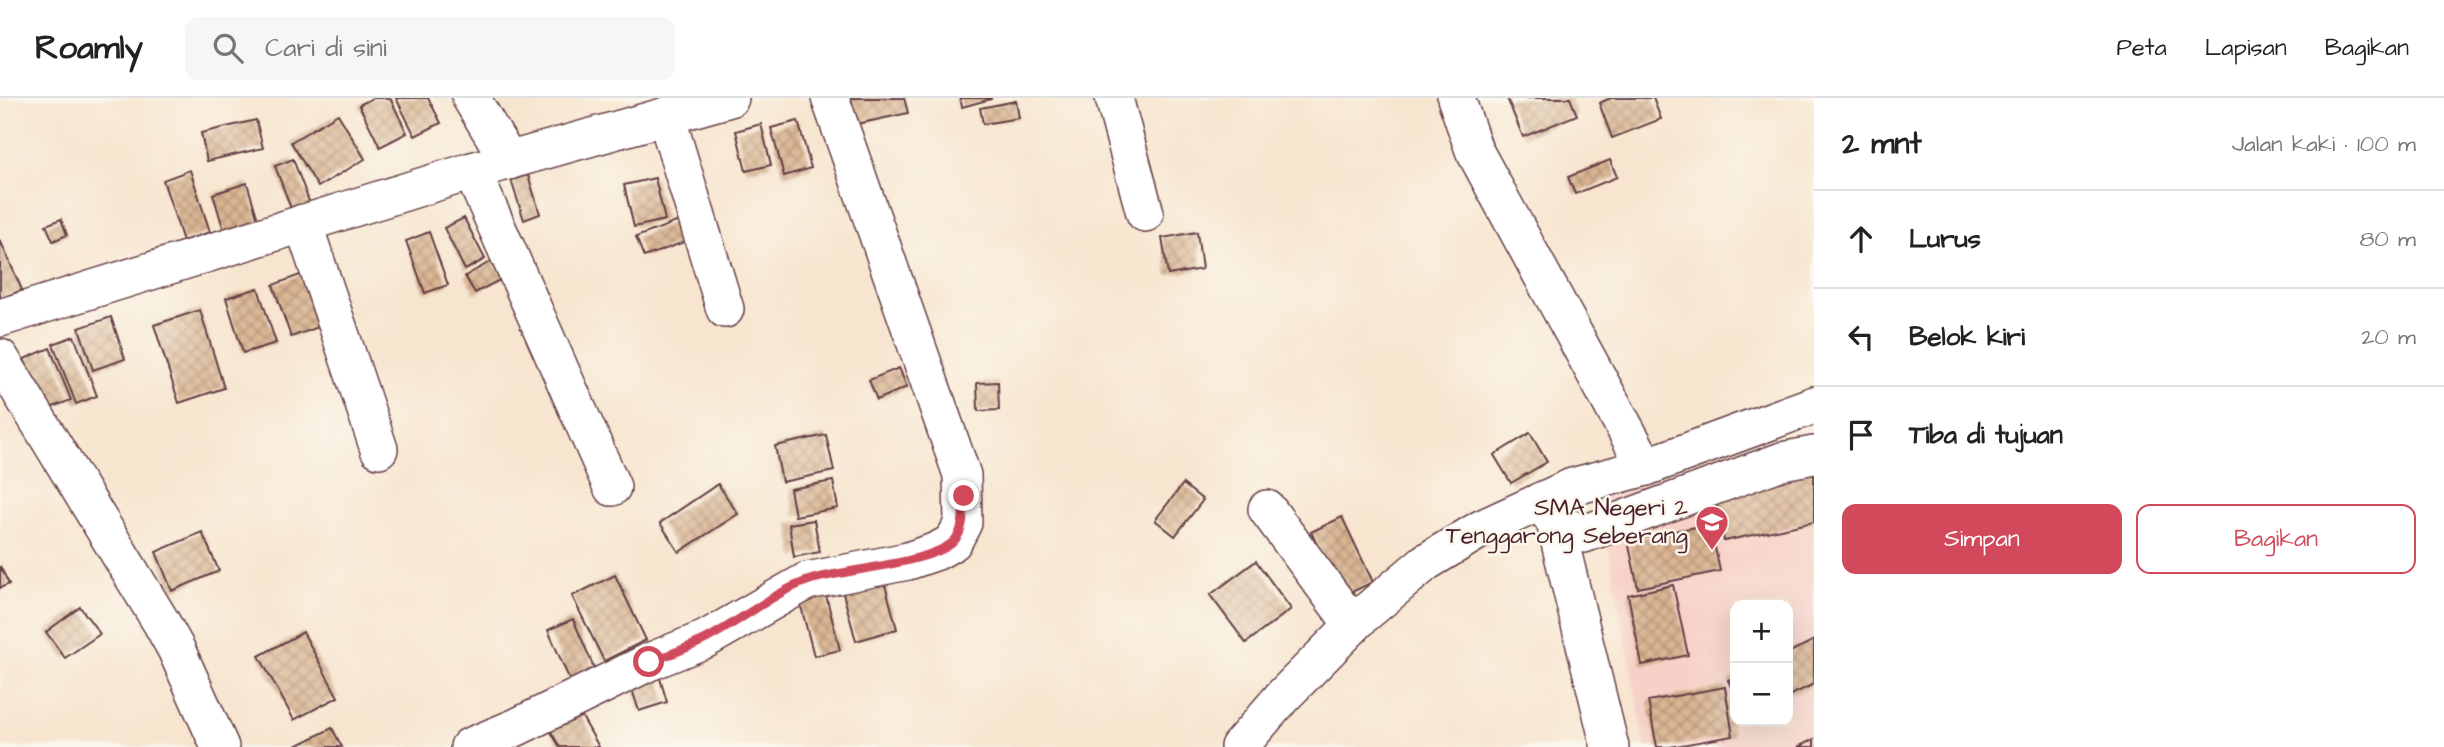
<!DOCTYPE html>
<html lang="id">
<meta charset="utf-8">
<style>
:root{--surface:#fff;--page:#f6f6f6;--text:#222;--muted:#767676;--line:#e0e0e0;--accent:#d1495b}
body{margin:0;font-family:"Architects Daughter",sans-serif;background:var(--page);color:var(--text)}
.controls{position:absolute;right:21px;bottom:21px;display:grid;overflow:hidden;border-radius:14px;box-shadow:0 7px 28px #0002}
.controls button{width:63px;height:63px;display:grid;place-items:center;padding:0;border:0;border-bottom:2px solid var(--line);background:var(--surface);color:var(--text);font:35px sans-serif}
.stop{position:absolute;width:21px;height:21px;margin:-16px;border:5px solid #d1495b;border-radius:50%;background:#fff}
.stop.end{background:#d1495b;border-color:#fff;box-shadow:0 2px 7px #0008}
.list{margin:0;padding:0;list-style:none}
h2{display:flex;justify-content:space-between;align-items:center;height:91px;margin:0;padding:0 28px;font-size:30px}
h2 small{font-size:23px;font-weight:400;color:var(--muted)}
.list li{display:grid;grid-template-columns:46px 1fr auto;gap:21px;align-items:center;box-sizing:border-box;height:98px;padding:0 28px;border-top:2px solid var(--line)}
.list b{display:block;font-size:26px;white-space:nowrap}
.list em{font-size:23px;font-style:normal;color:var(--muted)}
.actions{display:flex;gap:14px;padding:21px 28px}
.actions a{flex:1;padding:16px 0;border:2px solid var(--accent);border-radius:14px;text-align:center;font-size:24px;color:var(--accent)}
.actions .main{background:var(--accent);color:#fff}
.icon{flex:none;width:38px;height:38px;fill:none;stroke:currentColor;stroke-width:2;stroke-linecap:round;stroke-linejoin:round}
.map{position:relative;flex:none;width:1814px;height:649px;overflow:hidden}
header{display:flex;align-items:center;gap:42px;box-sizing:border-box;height:98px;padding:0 35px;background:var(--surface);border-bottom:2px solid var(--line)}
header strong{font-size:33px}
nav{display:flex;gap:38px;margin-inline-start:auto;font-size:24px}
.search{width:490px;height:63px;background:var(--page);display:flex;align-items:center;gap:18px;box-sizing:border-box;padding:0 24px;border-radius:14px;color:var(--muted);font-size:26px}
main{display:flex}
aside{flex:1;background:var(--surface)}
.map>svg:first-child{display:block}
.built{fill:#f7d1c7;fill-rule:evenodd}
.building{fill:url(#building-cross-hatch)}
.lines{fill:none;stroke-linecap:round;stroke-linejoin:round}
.minor-casing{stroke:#643d44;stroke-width:40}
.minor{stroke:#fff;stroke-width:37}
.route{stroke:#d1495b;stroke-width:9}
.labels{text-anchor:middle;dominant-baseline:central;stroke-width:5;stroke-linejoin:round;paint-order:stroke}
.poi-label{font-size:24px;fill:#4a1f2b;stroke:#fbf7ec;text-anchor:end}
</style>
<header>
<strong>Roamly</strong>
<div class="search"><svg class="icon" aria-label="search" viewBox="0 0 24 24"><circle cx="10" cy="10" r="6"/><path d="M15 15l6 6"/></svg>Cari di sini</div>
<nav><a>Peta</a><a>Lapisan</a><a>Bagikan</a></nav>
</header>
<main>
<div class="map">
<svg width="1814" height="649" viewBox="0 0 1814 649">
<defs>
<pattern id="building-cross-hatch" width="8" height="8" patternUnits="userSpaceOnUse" patternTransform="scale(1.75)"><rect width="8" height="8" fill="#dab693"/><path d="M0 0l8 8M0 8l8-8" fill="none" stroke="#b39378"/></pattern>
</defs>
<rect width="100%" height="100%" fill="#fbf7ec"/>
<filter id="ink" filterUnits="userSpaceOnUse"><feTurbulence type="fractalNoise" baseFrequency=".0143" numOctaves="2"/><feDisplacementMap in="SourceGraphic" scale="14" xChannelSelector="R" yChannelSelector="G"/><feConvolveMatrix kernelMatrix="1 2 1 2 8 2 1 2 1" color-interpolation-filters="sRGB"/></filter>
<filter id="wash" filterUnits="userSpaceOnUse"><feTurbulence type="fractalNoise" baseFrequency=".00686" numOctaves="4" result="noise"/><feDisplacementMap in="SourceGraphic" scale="28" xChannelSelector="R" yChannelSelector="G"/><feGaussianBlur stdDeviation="1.57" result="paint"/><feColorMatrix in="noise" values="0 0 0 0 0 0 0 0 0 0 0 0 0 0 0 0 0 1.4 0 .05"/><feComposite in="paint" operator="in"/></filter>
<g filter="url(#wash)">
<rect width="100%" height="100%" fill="#f7e5cf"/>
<path class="built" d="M1814,333V649H1646L1599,400ZM1735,507H1788V623H1735Z"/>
<g id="blocks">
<g class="building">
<path d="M373,0H390L407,35L380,49L359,7Z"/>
<path d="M396,0H428L441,25L415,38Z"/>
<path d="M851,0H904L908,15L857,26Z"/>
<path d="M960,0H991V1L962,9Z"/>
<path d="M1507,0H1570L1577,17L1523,39Z"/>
<path d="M1611,0H1653L1661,21L1612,40L1599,5Z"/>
<path d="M1016,3L1019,20L983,26L980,10Z"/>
<path d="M338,16L365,61L318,89L291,44Z"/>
<path d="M256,22L263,50L207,63L201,35Z"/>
<path d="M798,23L811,70L784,78L771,30Z"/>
<path d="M761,26L771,67L746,73L736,33Z"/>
<path d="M293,61L310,106L292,113L275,68Z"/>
<path d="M1610,62L1617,79L1575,96L1568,79Z"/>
<path d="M190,72L210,134L183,143L163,82Z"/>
<path d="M528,77L540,116L524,122L511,82Z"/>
<path d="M655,80L665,122L634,129L624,87Z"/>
<path d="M247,85L259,125L225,136L213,96Z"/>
<path d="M464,120L485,161L465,172L444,130Z"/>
<path d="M687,120L695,140L644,159L636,139Z"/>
<path d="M61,121L67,137L53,143L46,127Z"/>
<path d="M429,134L448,187L425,195L406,143Z"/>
<path d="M1197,134L1202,171L1168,177L1162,140Z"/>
<path d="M0,142L22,192L0,201Z"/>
<path d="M499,159L509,177L475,195L465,178Z"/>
<path d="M308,174L327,226L291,239L273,187Z"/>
<path d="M258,190L276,245L243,255L226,200Z"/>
<path d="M200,212L224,290L179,305L154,227Z"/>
<path d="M111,219L125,261L93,272L79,230Z"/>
<path d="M74,238L97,298L76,306L53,246Z"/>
<path d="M50,250L71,302L45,312L24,261Z"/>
<path d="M899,270L907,289L877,302L869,282Z"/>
<path d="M998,284L999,312L978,313L977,285Z"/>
<path d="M1530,335L1547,364L1511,385L1494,357Z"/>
<path d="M826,337L834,373L782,384L775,348Z"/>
<path d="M1814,373V424L1724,443L1714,395Z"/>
<path d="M833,383L838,410L795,418L790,391Z"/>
<path d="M718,386L738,416L679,454L660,425Z"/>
<path d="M1183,386L1203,402L1175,438L1155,422Z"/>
<path d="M1342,419L1373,484L1341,499L1311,434Z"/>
<path d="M814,422L820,454L794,459L789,426Z"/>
<path d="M1710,426L1720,473L1638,490L1628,443Z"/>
<path d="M202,434L219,473L172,493L156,454Z"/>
<path d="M1256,463L1291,511L1246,545L1210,497Z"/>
<path d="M0,468L9,486L0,490Z"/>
<path d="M881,472L897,531L856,543L840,484Z"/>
<path d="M615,477L646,542L604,563L572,498Z"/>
<path d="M823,486L840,552L814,558L797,493Z"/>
<path d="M1673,487L1688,557L1642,567L1628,497Z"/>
<path d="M80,509L100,536L65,560L46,534Z"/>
<path d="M573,521L595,572L570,583L548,532Z"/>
<path d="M303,534L338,599L294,622L259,558Z"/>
<path d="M1814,542V586L1791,597L1788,592V555Z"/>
<path d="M656,567L667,604L639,613L627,576Z"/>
<path d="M1735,579V597L1728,582Z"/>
<path d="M1725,589L1733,638L1670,649H1657L1648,603Z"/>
<path d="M577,610L599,649H560L547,627Z"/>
<path d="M332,630L342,649H294Z"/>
<path d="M1814,641V649H1798Z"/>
</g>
</g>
</g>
<g filter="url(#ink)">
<use href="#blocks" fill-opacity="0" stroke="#643d44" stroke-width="2"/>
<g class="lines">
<defs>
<g id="minor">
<path d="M471,0L509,63"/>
<path d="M1114,0L1145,115"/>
<path d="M1456,0L1474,52L1646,369"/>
<path d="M666,18L725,211"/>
<path d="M472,73L612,389"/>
<path d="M303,125L379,351"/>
<path d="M0,220L472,73L730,0"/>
<path d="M0,260L161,524L176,551L220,649"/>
<path d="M1541,403L1555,424L1584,436L1782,363L1814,357"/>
<path d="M1267,411L1353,527"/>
<path d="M1555,424L1610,649"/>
<path d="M469,649L517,629L649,564L706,541L807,483L908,463L937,453L953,444L963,425L962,377L830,0"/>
<path d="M1239,649L1283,598L1363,517L1426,464L1481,431L1572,389L1646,369L1814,307"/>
</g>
</defs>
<use href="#minor" class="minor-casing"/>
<use href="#minor" class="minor"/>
</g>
</g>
<g class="lines" filter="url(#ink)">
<path class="route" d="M649,564C668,557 689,550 708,540C741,523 775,493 810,482C843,472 931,465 953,444C965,433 963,413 964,398"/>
</g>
<defs>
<symbol id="school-pin" viewBox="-11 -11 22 30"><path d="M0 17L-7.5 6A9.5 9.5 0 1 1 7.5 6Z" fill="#d1495b" stroke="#fbf7ec"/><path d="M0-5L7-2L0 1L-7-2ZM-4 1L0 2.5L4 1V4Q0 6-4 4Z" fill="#fff"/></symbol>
</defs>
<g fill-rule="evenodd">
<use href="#school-pin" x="1693" y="405" width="38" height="52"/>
</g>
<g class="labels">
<g class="poi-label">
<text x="1688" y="410">SMA Negeri 2<tspan x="1688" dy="28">Tenggarong Seberang</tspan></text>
</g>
</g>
</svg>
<div class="controls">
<button>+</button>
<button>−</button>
</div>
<div class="stop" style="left:649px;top:564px"></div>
<div class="stop end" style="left:964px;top:398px"></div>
</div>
<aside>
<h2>2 mnt<small>Jalan kaki · 100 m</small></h2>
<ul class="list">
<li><svg class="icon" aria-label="ahead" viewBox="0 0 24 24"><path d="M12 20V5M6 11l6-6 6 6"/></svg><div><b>Lurus</b></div><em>80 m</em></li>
<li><svg class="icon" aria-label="left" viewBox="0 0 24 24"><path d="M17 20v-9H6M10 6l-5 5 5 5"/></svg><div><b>Belok kiri</b></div><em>20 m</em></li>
<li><svg class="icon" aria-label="arrive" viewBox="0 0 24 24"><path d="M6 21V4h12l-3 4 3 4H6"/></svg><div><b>Tiba di tujuan</b></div></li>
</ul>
<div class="actions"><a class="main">Simpan</a><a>Bagikan</a></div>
</aside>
</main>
